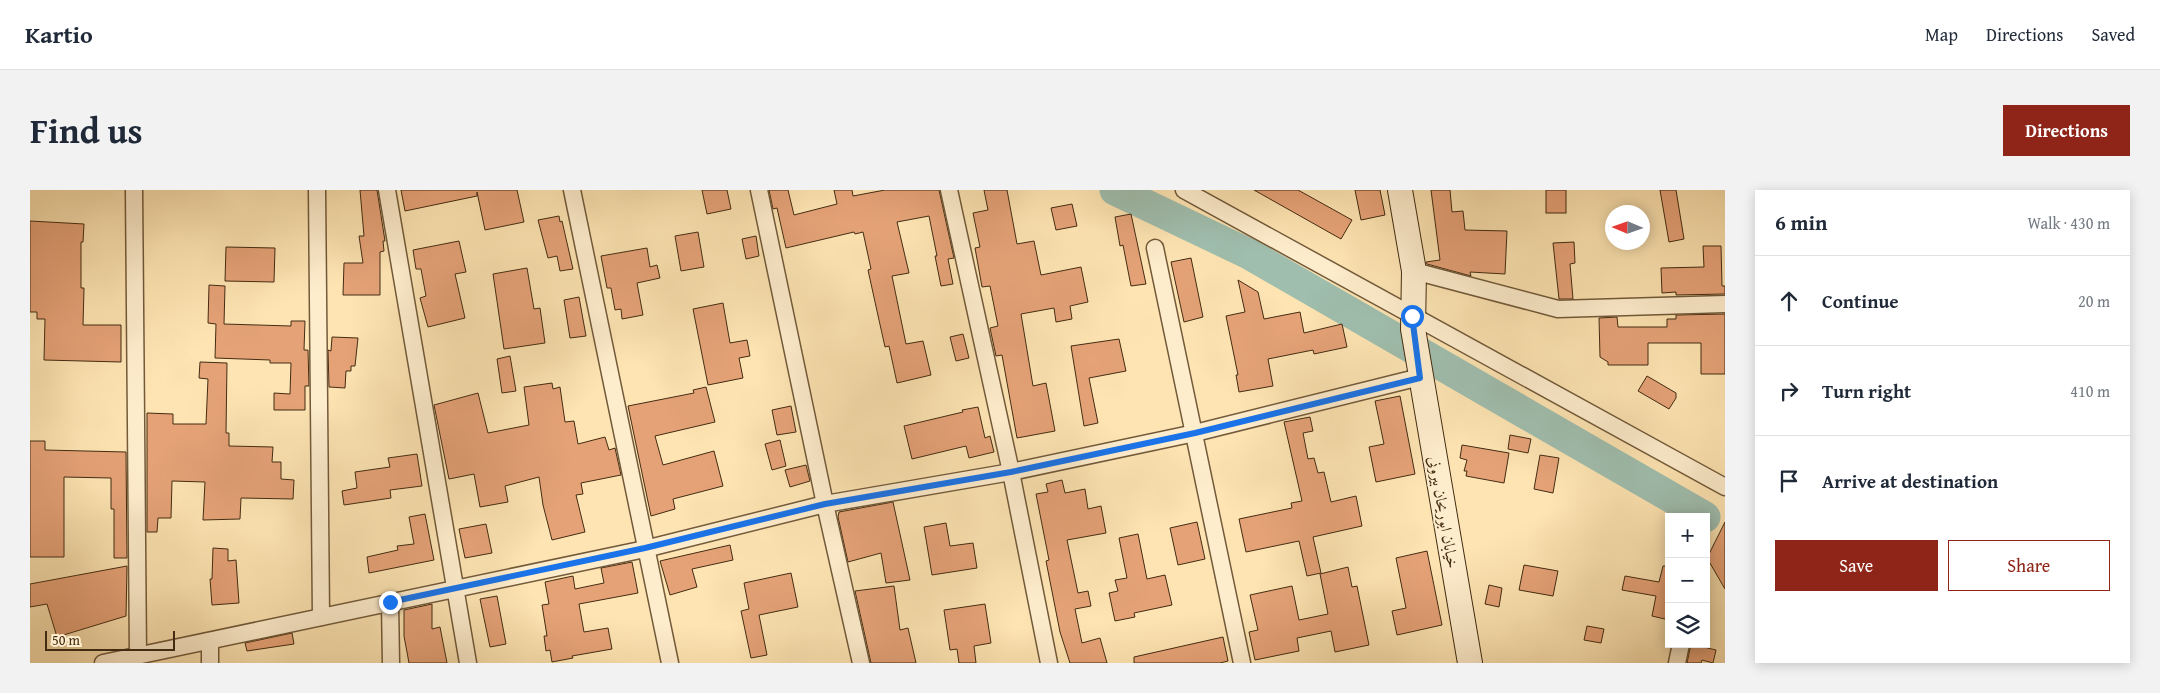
<!DOCTYPE html>
<meta charset="utf-8">
<style>
:root{--surface:#fff;--page:#f2f2f3;--text:#1f2937;--muted:#747a83;--line:#e0e1e3;--accent:#8f2418}
body{margin:0;font-family:"Gentium Book Plus",Amiri,serif;background:var(--page);color:var(--text)}
.controls{position:absolute;right:15px;bottom:15px;display:grid;overflow:hidden;border-radius:0px;box-shadow:0 2px 12px #0003}
.controls button{width:45px;height:45px;display:grid;place-items:center;padding:0;border:0;border-bottom:1px solid var(--line);background:var(--surface);color:var(--text);font:25px sans-serif}
.compass{position:absolute;left:1575px;top:15px;width:45px;height:45px;border-radius:50%;background:var(--surface);box-shadow:0 2px 12px #0003;rotate:272deg}
.scale{position:absolute;left:15px;bottom:12px;width:130px;box-sizing:border-box;padding-left:5px;border:2px solid #432c12;border-top:0;font-size:14px;line-height:18px;white-space:nowrap;color:#432c12;-webkit-text-stroke:4px #feedcd;paint-order:stroke}
.stop{position:absolute;width:15px;height:15px;margin:-11px;border:4px solid #1a73e8;border-radius:50%;background:#fff}
.stop.end{background:#1a73e8;border-color:#fff;box-shadow:0 1px 5px #0008}
.list{margin:0;padding:0;list-style:none}
h2{display:flex;justify-content:space-between;align-items:center;height:65px;margin:0;padding:0 20px;font-size:21px}
h2 small{font-size:16px;font-weight:400;color:var(--muted)}
.list li{display:grid;grid-template-columns:32px 1fr auto;gap:15px;align-items:center;box-sizing:border-box;height:90px;padding:0 20px;border-top:1px solid var(--line)}
.list b{display:block;font-size:19px;white-space:nowrap}
.list em{font-size:16px;font-style:normal;color:var(--muted)}
.actions{display:flex;gap:10px;padding:15px 20px}
.actions a{flex:1;padding:11px 0;border:1px solid var(--accent);border-radius:0px;text-align:center;font-size:18px;color:var(--accent)}
.actions .main{background:var(--accent);color:#fff}
.icon{flex:none;width:28px;height:28px;fill:none;stroke:currentColor;stroke-width:2;stroke-linecap:round;stroke-linejoin:round}
.map{position:relative;flex:none;width:1695px;height:473px;overflow:hidden;border-radius:0px}
header{display:flex;align-items:center;gap:30px;box-sizing:border-box;height:70px;padding:0 25px;background:var(--surface);border-bottom:1px solid var(--line)}
header strong{font-size:24px}
nav{display:flex;gap:28px;margin-inline-start:auto;font-size:18px}
.intro{display:flex;align-items:center;justify-content:space-between;box-sizing:border-box;height:120px;padding:0 30px}
h1{margin:0;font-size:35px}
.button{padding:12px 22px;border-radius:0px;background:var(--accent);color:#fff;font-size:18px;font-weight:700}
main{display:flex;gap:30px;padding:0 30px}
aside{flex:1;background:var(--surface);border-radius:0px;box-shadow:0 2px 12px #0003}
.map>svg:first-child{display:block}
.lines{fill:none;stroke-linecap:round;stroke-linejoin:round}
.river{stroke:#9fbeae;stroke-width:31}
.building{fill:#e5a277;stroke:#432c12}
.street-casing{stroke:#725a3a;stroke-width:19}
.secondary-casing{stroke:#432c12;stroke-width:26}
.street{stroke:#feedcd;stroke-width:16}
.secondary{stroke:#feedcd;stroke-width:24}
.route{stroke:#1a73e8;stroke-width:6}
.labels{text-anchor:middle;dominant-baseline:central;stroke-width:4;stroke-linejoin:round;paint-order:stroke}
.street-label{font-size:16px;fill:#432c12;stroke:#feedcd}
</style>
<header>
<strong>Kartio</strong>
<nav><a>Map</a><a>Directions</a><a>Saved</a></nav>
</header>
<div class="intro"><h1>Find us</h1><a class="button">Directions</a></div>
<main>
<div class="map">
<svg width="1695" height="473" viewBox="0 0 1695 473">
<rect width="100%" height="100%" fill="#fde4b2"/>
<filter id="stains"><feTurbulence type="fractalNoise" baseFrequency=".004" numOctaves="4"/><feColorMatrix values="0 0 0 0 .2 0 0 0 0 .09 0 0 0 0 .02 0 0 0 .5 -.17"/></filter>
<radialGradient id="worn" r=".72"><stop offset=".6" stop-color="#630" stop-opacity="0"/><stop offset="1" stop-color="#630" stop-opacity=".3"/></radialGradient>
<g class="lines">
<path class="river" d="M1085,0L1219,64L1675,327"/>
</g>
<g class="building">
<path d="M330,0H347L355,51H353L354,61L350,62V105H313L314,73H333L329,46H334Z"/>
<path d="M371,0H487L494,32L455,40L447,2V6L375,21Z"/>
<path d="M672,0H697L701,19L677,24Z"/>
<path d="M739,0H758L764,25L807,14L804,0H822L823,6L855,0H909L924,68L918,69L923,94L911,96L905,66H907L899,26L867,32L879,83L862,86L876,154L893,151L901,185L867,193L859,156L855,157L847,121L838,80L841,79L833,42L825,44L824,42L756,58L747,18L743,19Z"/>
<path d="M954,0H977L987,54L1004,51L1011,85L1051,77L1058,112L1040,116L1042,129L1026,132L1024,118L991,124L1003,196L1016,193L1025,241L987,248L972,165L966,166L960,138L968,136L960,96L952,97L945,58L950,57L943,23L958,20Z"/>
<path d="M1224,0H1268L1322,30L1311,49Z"/>
<path d="M1325,0H1350L1355,25L1331,30Z"/>
<path d="M1401,0H1420L1422,22L1433,21L1435,40L1477,41L1475,84L1440,82L1441,86L1397,74L1396,72L1410,70Z"/>
<rect x="1516" y="0" width="20" height="23"/>
<path d="M1630,0H1646L1654,49L1639,52Z"/>
<path d="M1042,14L1047,36L1026,40L1021,18Z"/>
<path d="M1101,24L1116,94L1101,96L1093,55L1090,56L1085,27Z"/>
<path d="M529,26L530,32L532,31L543,79L530,81L527,66L518,68L508,30Z"/>
<path d="M0,31L54,34L53,52H51V98H54L53,135H91V172L14,170L15,129H7V122H0Z"/>
<path d="M668,42L674,77L651,81L645,46Z"/>
<path d="M726,46L729,66L716,69L712,49Z"/>
<path d="M429,51L436,82L425,84L435,128L398,137L390,108L396,106L391,79H386L383,60Z"/>
<path d="M1544,52L1545,73L1540,74L1543,109H1529L1523,53Z"/>
<path d="M1673,56H1691L1692,96H1695V104L1646,105V102L1632,103L1631,78L1674,77Z"/>
<path d="M196,57L245,58L244,92L195,91Z"/>
<path d="M617,58L620,77L627,75L630,88L607,93L613,125L592,129L591,119L585,120L581,98H577L571,66Z"/>
<path d="M1161,68L1173,127L1154,132L1141,72Z"/>
<path d="M497,78L504,119L510,118L515,153L474,159L463,84Z"/>
<path d="M1208,90L1228,102L1234,129L1270,122L1274,143L1312,134L1317,157L1284,164L1283,160L1238,169L1243,196L1209,202L1206,185H1208L1196,126L1215,122Z"/>
<path d="M179,95L195,96L194,134L261,136V131H275L274,160H278L279,196H275V220H244V203L260,204L261,173H240V170L185,168L186,134L178,133Z"/>
<path d="M549,107L556,146L540,148L534,110Z"/>
<path d="M693,113L700,153L717,150L720,166L709,168L713,188L678,195L663,119Z"/>
<path d="M1695,124V184H1671V153H1618V175H1578V172L1570,167L1569,128L1587,127L1588,137H1637V129H1646V125Z"/>
<path d="M933,144L939,168L926,171L920,147Z"/>
<path d="M302,147L328,148L325,176H321V181H316L315,198L299,197L298,160L301,161Z"/>
<path d="M1089,149L1096,181L1059,188L1068,233L1054,236L1041,156Z"/>
<path d="M480,166L486,201L472,203L467,169Z"/>
<path d="M170,172L197,173L196,243H199V256L243,257L242,272H251V289L264,290L263,309L211,308L210,329L173,330L175,292L142,291L141,328H128L127,342H117V223L143,224V234H176L178,189L169,188Z"/>
<path d="M1617,186L1646,203V208L1639,219L1608,201Z"/>
<path d="M522,193L523,199L530,197L535,232L544,231L548,254L575,247L579,260L585,258L591,285L551,293L553,304L546,305L555,342L522,350L513,315L509,287L475,296L478,312L450,317L444,284L419,289L404,215L448,203L458,243L499,235L494,197Z"/>
<path d="M676,197L685,232L625,246L633,275L684,261L693,296L643,309L645,319L621,326L598,216L664,203L663,200Z"/>
<path d="M1370,206L1385,284L1346,292L1339,257L1354,254L1345,211Z"/>
<path d="M761,216L766,242L747,245L742,220Z"/>
<path d="M948,217L955,248L960,246L964,262L939,268L936,256L882,269L874,236L933,222L932,220Z"/>
<path d="M1280,227L1283,241L1273,243L1278,269L1284,268L1288,283L1294,282L1301,312L1326,306L1332,336L1283,347L1291,383L1277,386L1269,351L1216,362L1209,329L1262,318L1261,313L1272,311L1254,232Z"/>
<path d="M1480,245L1501,249L1498,263L1478,259Z"/>
<path d="M750,250L756,276L742,280L735,254Z"/>
<path d="M0,251H15V260L96,262L97,368H84V319H81V288L34,287V367H0Z"/>
<path d="M1432,255L1479,263L1474,293L1436,286L1437,281H1434L1437,270L1430,268Z"/>
<path d="M387,264L392,296L360,300L361,308L314,315L312,301L327,298L325,282L360,277L358,268Z"/>
<path d="M1510,265L1529,268L1523,303L1504,299Z"/>
<path d="M776,275L780,291L760,297L755,280Z"/>
<path d="M1032,290L1035,303L1055,299L1058,319L1071,316L1076,343L1037,350L1048,403L1058,401L1061,416L1045,419L1052,453L1070,448L1077,473H1040L1030,442L1016,371L1019,370L1006,304L1018,302L1016,294Z"/>
<path d="M863,312L880,390L856,393L851,363L818,372L808,327L809,322Z"/>
<path d="M395,324L404,370L339,383L337,367L368,360L367,356L384,354L379,327Z"/>
<path d="M1167,332L1175,369L1148,375L1140,338Z"/>
<path d="M1695,332V399L1677,368Z"/>
<path d="M916,333L920,356L943,353L947,378L902,385L894,337Z"/>
<path d="M456,334L462,363L435,368L429,339Z"/>
<path d="M1108,344L1117,389L1135,385L1142,415L1104,423L1105,427L1085,431L1079,403L1088,401L1085,390L1097,388L1089,348Z"/>
<path d="M700,355L703,370L662,379L667,397L640,405L630,371Z"/>
<path d="M183,358L198,359V371L206,370L209,413L182,415L180,389H182Z"/>
<path d="M1397,361L1412,435L1367,445L1362,421L1376,418L1366,368Z"/>
<path d="M602,372L608,403L549,414L554,442L578,438L582,459L542,466L543,468L522,472L520,460L516,461L514,446H517L512,415L519,414L515,392L543,386L545,399L574,393L571,378Z"/>
<path d="M1494,375L1528,381L1523,406L1489,400Z"/>
<path d="M97,376L96,426L27,447L17,414L0,417V394Z"/>
<path d="M1633,376H1639V430L1622,426L1626,406L1592,400L1595,386L1629,392Z"/>
<path d="M1318,377L1322,397L1327,396L1339,455L1305,462L1301,441L1267,448L1269,461L1225,470L1219,442L1228,440L1220,405L1262,396L1269,430L1298,424L1290,384Z"/>
<path d="M761,383L768,417L729,425L737,465L721,468L711,421L719,419L714,393Z"/>
<path d="M1459,395L1472,398L1469,417L1455,414Z"/>
<path d="M864,396L870,440L878,438L886,473H841L825,401Z"/>
<path d="M467,406L476,454L460,457L450,409Z"/>
<path d="M402,414V439L410,437L417,473H379L374,446V420Z"/>
<path d="M955,414L961,453L944,456L946,473H929L927,459L920,460L914,420Z"/>
<path d="M1557,436L1574,439L1571,453L1554,450Z"/>
<path d="M262,443L264,454L217,461L215,453Z"/>
<path d="M1193,447L1198,471L1190,473H1104V467Z"/>
<path d="M1661,454L1686,460L1683,473L1672,470L1671,473H1657Z"/>
</g>
<g class="lines">
<defs>
<g id="street">
<path d="M104,0L108,466"/>
<path d="M287,0L291,427"/>
<path d="M357,0L438,473"/>
<path d="M542,0L640,473"/>
<path d="M729,0L795,314L831,473"/>
<path d="M919,0L981,282L1019,473"/>
<path d="M1154,0L1695,297"/>
<path d="M1125,58L1212,473"/>
<path d="M1384,81L1528,119L1695,114"/>
<path d="M360,413L361,473"/>
<path d="M180,451V473"/>
<path d="M73,473L615,359L795,314L981,282L1165,243L1390,187"/>
<path d="M1647,473L1651,454"/>
</g>
<path id="secondary" d="M1370,0L1384,81L1383,139L1440,473"/>
</defs>
<use href="#street" class="street-casing"/>
<use href="#secondary" class="secondary-casing"/>
<use href="#street" class="street"/>
<use href="#secondary" class="secondary"/>
</g>
<g class="lines">
<path class="route" d="M360,412L615,358L795,314L981,282L1165,243L1390,188L1382,126"/>
</g>
<g class="labels">
<g class="street-label">
<text transform="translate(1414 322) rotate(80)">خیابان ابوریحان بیرونی</text>
</g>
</g>
<rect width="100%" height="100%" filter="url(#stains)"/>
<rect width="100%" height="100%" fill="url(#worn)"/>
</svg>
<div class="controls">
<button>+</button>
<button>−</button>
<button><svg class="icon" aria-label="layers" viewBox="0 0 24 24"><path d="M12 4l9 5-9 5-9-5zM3 14l9 5 9-5"/></svg></button>
</div>
<svg class="compass" viewBox="-18 -18 36 36"><path d="M0-13l5 13h-10z" fill="#e53935"/><path d="M0 13l5-13h-10z" fill="#747a83"/></svg>
<div class="scale">50 m</div>
<div class="stop" style="left:1382px;top:126px"></div>
<div class="stop end" style="left:360px;top:412px"></div>
</div>
<aside>
<h2>6 min<small>Walk · 430 m</small></h2>
<ul class="list">
<li><svg class="icon" aria-label="ahead" viewBox="0 0 24 24"><path d="M12 20V5M6 11l6-6 6 6"/></svg><div><b>Continue</b></div><em>20 m</em></li>
<li><svg class="icon" aria-label="right" viewBox="0 0 24 24"><path d="M7 20v-9h11M14 6l5 5-5 5"/></svg><div><b>Turn right</b></div><em>410 m</em></li>
<li><svg class="icon" aria-label="arrive" viewBox="0 0 24 24"><path d="M6 21V4h12l-3 4 3 4H6"/></svg><div><b>Arrive at destination</b></div></li>
</ul>
<div class="actions"><a class="main">Save</a><a>Share</a></div>
</aside>
</main>
